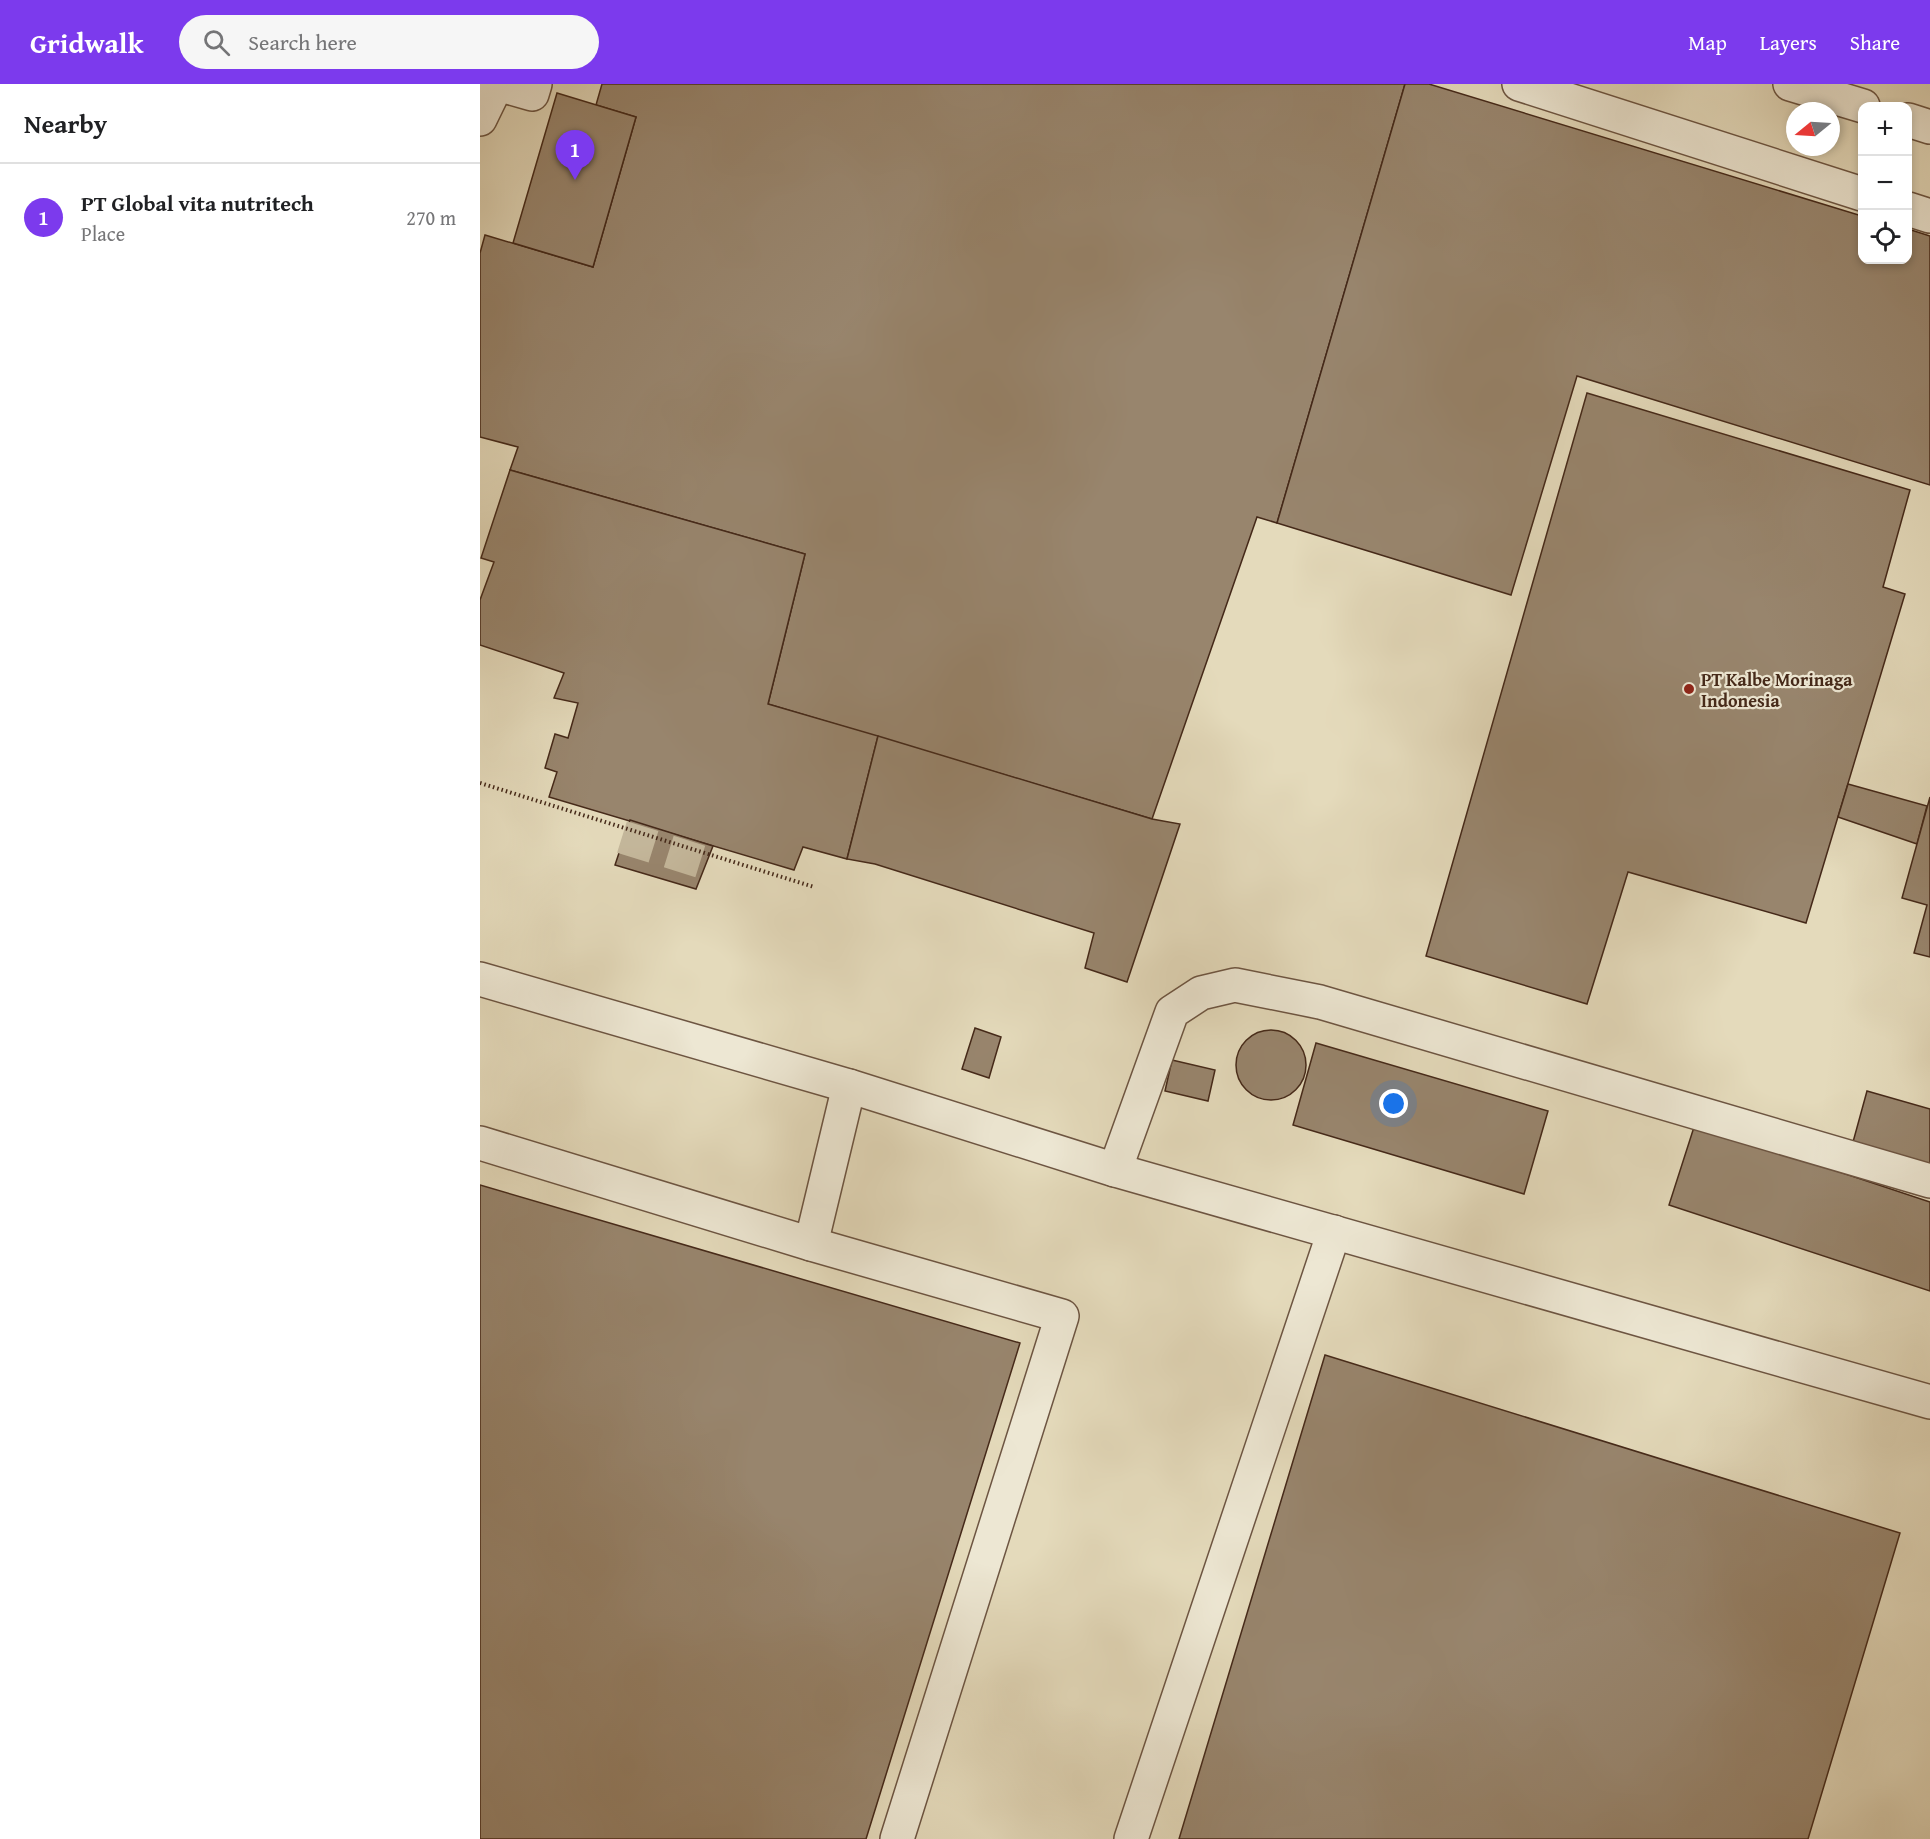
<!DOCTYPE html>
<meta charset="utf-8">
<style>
:root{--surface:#fff;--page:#f6f6f6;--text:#202124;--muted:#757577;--line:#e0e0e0;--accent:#7c3aed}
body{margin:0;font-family:"Gentium Book Plus",serif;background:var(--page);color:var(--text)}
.controls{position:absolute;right:18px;top:18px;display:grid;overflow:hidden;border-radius:12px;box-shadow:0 3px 9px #0003}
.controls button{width:54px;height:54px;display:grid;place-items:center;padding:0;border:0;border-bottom:2px solid var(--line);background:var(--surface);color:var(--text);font:30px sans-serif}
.compass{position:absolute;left:1306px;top:18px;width:54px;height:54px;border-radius:50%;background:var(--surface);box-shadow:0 3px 9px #0003;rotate:252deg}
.you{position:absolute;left:914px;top:1020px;width:21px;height:21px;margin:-15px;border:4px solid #fff;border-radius:50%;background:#1a73e8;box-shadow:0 0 0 9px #1a73e833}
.badge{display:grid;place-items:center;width:39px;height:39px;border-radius:50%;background:var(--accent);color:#fff;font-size:20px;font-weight:700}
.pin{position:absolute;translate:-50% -50px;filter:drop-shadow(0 2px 3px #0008)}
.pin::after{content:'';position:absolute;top:32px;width:21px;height:18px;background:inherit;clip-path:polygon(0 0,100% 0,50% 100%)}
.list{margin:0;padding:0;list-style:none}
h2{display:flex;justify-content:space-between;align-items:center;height:78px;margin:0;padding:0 24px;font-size:26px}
h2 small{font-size:20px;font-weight:400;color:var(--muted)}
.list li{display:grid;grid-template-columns:39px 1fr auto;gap:18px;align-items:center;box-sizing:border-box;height:108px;padding:0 24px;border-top:2px solid var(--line)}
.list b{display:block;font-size:22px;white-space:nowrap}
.list p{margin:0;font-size:20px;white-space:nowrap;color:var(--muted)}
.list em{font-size:20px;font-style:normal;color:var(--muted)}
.icon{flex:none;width:33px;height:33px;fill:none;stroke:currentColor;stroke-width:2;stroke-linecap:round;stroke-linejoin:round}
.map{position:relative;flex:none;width:1450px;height:1755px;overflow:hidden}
header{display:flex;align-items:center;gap:36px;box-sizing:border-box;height:84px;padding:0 30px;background:var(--accent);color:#fff}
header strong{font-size:28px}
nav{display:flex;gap:33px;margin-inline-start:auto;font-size:21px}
.search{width:420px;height:54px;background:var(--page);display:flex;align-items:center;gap:15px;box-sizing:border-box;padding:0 21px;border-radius:33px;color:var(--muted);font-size:22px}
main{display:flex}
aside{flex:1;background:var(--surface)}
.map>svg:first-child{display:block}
.building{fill:#98856d;stroke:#452919;stroke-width:1.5}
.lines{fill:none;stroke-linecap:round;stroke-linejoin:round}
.minor-tunnel{stroke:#c4b79b;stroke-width:33;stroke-dasharray:33 16;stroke-linecap:butt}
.minor-casing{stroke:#6d5542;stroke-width:36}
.path{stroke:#452919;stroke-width:4;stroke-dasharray:1.5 3;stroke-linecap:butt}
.minor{stroke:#ede7d3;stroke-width:33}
.poi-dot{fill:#8f2418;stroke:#ede7d3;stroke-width:2}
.labels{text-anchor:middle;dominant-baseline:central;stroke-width:4.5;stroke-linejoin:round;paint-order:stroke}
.poi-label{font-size:18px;font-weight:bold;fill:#452919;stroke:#ede7d3;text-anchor:start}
</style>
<header>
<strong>Gridwalk</strong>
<div class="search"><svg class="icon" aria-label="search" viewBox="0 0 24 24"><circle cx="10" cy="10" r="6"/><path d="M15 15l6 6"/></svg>Search here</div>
<nav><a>Map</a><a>Layers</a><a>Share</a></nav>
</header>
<main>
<aside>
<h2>Nearby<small></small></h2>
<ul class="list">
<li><span class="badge">1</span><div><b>PT Global vita nutritech</b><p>Place</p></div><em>270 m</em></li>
</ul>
</aside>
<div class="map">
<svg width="1450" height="1755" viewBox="0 0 1450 1755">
<rect width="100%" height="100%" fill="#e4dabb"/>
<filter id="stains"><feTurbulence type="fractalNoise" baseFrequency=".00333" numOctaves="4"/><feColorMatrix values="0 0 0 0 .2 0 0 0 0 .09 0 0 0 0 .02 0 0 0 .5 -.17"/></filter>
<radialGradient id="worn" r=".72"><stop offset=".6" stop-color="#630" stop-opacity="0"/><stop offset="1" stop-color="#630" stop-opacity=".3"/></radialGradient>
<g class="building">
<path d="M122,0H925L797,439L777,433L672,735L288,620L325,470L30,386L38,363L0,353V169L5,151L113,183L156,33L116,21Z"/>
<path d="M925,0H949L1382,132V176H1428V145L1450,152V401L1097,292L1031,511L797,439Z"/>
<path d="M77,9L156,33L113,183L33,159Z"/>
<path d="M1107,309L1430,406L1403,503L1425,510L1326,839L1148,788L1107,920L946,872Z"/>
<path d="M30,386L325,470L288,620L398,652L367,775L323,763L314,786L69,713L77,688L65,684L75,650L88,654L98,619L74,614L84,589L0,561V516L14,478L1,474Z"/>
<path d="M398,652L672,735L700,740L647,898L605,884L614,849L395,780L367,775Z"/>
<path d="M1368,700L1447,722L1437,760L1358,733Z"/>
<path d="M1450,713V873L1434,869L1447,821L1422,814Z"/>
<path d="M150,736L233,762L216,805L135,781Z"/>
<path d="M495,944L521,953L509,994L482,985Z"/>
<circle cx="791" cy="981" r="35"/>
<path d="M836,959L1068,1027L1044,1110L813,1041Z"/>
<path d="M692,976L735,986L728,1017L685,1007Z"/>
<path d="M1387,1007L1450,1025V1084L1373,1058Z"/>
<path d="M1215,1040L1450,1118V1207L1189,1121Z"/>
<path d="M0,1101L540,1259L386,1755H0Z"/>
<path d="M845,1271L1420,1449L1328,1755H699Z"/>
</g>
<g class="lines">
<path class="minor-tunnel" d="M142,753L235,782"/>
<defs>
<g id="minor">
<path d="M1039,0L1382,110"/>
<path d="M1310,0L1383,22"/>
<path d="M0,35L17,0L52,10L55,0"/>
<path d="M1428,36L1450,43"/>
<path d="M1428,125L1450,132"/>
<path d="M0,895L369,1002L635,1086L1450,1318"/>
<path d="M0,1059L331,1160L582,1232L417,1755"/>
<path d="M635,1086L692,928L721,909L755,901L840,918L1450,1097"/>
<path d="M331,1160L369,1002"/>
<path d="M651,1755L854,1148"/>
</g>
</defs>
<use href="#minor" class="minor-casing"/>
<path class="path" d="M0,699L334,803"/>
<use href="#minor" class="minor"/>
</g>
<circle class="poi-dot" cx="1209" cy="605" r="6"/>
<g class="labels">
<g class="poi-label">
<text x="1221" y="595">PT Kalbe Morinaga<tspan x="1221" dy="21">Indonesia</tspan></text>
</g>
</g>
<rect width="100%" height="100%" filter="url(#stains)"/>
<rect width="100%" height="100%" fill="url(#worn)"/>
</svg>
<div class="controls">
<button>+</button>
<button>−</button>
<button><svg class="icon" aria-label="locate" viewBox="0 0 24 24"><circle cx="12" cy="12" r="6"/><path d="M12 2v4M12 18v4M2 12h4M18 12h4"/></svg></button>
</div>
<svg class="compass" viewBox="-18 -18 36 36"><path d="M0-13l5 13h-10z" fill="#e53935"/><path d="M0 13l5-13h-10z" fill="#757577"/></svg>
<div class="you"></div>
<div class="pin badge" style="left:95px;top:96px">1</div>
</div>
</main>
